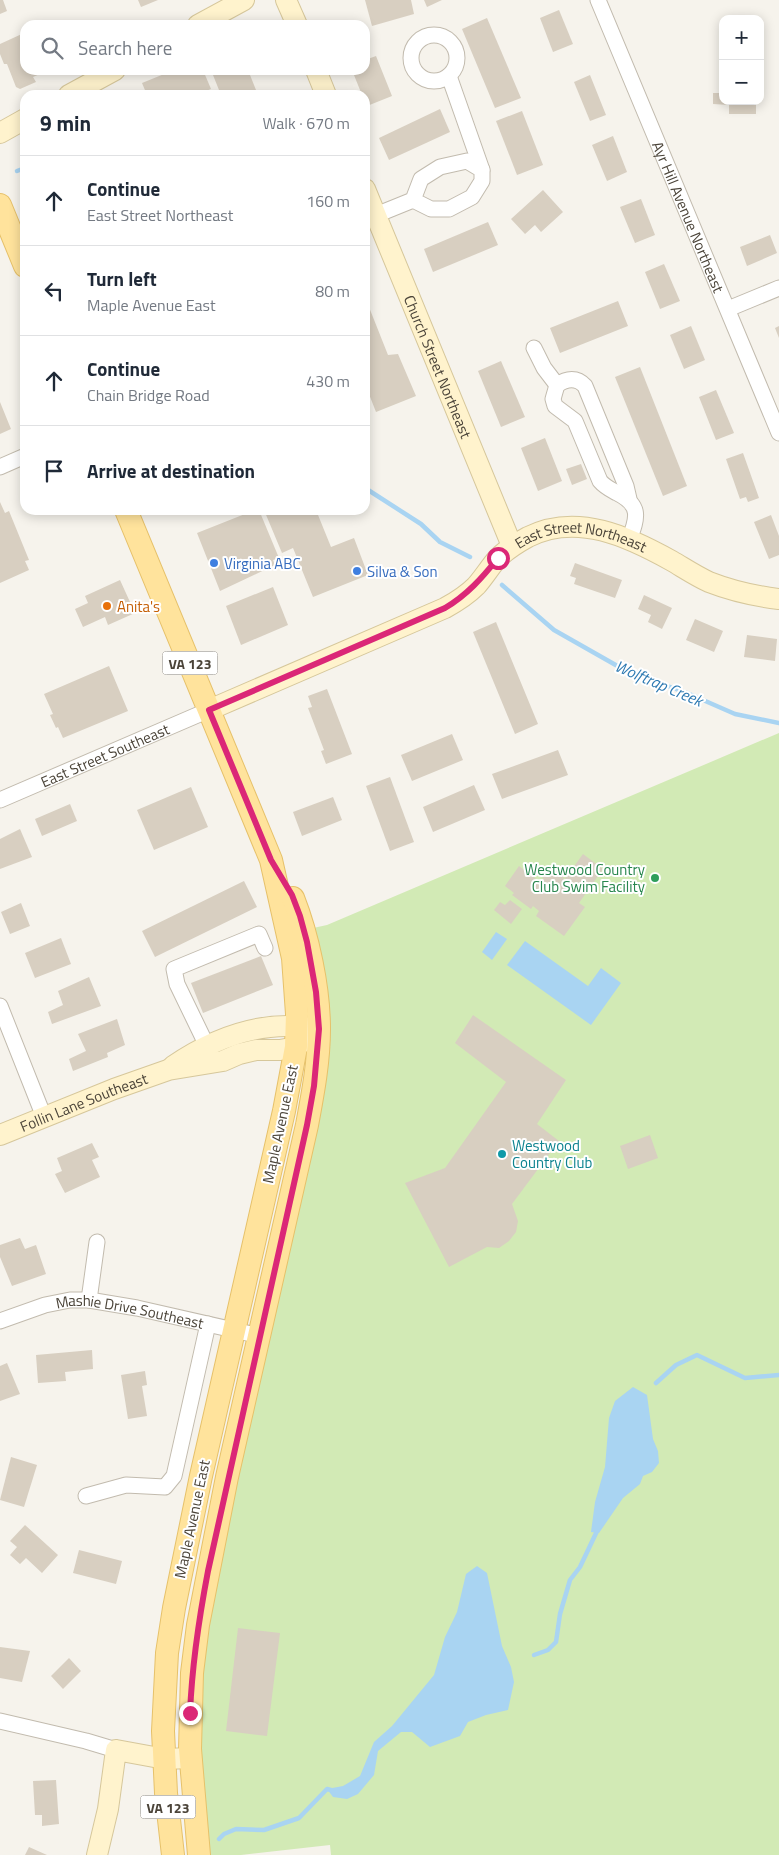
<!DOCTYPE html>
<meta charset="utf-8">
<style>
:root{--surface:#fff;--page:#f2f2f3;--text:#1f2937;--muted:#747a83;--line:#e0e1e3}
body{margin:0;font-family:"Titillium Web",sans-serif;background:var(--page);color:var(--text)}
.controls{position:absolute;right:15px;top:15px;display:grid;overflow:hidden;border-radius:10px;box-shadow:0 2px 12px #0003}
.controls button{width:45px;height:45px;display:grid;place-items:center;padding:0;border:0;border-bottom:1px solid var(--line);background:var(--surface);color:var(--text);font:25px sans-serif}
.stop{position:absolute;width:15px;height:15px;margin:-11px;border:4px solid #db2777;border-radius:50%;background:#fff}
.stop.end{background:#db2777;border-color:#fff;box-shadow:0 1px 5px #0008}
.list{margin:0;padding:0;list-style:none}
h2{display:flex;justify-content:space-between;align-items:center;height:65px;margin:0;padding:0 20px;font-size:21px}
h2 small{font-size:16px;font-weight:400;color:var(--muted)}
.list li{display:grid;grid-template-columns:32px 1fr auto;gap:15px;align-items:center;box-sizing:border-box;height:90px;padding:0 20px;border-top:1px solid var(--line)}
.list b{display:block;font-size:19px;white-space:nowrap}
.list p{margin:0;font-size:16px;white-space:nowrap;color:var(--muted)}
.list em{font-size:16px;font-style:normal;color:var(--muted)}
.icon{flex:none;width:28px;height:28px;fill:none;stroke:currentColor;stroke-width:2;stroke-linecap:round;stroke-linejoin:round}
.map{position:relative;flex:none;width:779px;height:1855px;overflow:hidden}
.search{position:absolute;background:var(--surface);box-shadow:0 2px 12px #0003;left:20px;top:20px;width:350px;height:55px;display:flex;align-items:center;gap:12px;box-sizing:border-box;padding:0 18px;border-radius:15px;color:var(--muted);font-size:19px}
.panel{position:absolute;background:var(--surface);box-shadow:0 2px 12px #0003;left:20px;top:90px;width:350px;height:425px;border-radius:15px}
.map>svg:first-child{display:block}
.green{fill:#d2eab5}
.water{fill:#a9d4f2}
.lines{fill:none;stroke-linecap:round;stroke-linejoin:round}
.stream{stroke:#a9d4f2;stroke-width:4.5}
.building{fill:#d8cfc1}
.street-casing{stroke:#c2bbae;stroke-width:17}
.secondary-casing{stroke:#d6c79b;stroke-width:22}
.primary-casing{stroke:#e6c16a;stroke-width:24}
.street{stroke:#fff;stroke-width:15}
.secondary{stroke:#fff3cd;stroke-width:20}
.primary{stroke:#ffe39c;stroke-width:22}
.route{stroke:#db2777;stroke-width:6}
.shop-dot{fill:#3f7fe0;stroke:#fff;stroke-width:2}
.food-dot{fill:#e8710a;stroke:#fff;stroke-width:2}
.leisure-dot{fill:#2e9e5b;stroke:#fff;stroke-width:2}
.culture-dot{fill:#0f9aa8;stroke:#fff;stroke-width:2}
.labels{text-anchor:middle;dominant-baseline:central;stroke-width:4;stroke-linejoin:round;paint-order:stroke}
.shield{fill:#fff;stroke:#817c74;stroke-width:1}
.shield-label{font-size:14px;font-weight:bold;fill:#4b4439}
.street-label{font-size:15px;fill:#4b4439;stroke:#fff}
.shop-label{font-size:15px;fill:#366cbe;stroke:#fff;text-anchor:start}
.food-label{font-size:15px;fill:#c56008;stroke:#fff;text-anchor:start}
.leisure-label{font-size:15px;fill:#27864d;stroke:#fff;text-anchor:end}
.culture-label{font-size:15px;fill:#0d838f;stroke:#fff;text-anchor:start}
.water-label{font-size:16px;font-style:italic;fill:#2e7ab2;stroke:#fff}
</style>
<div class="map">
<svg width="779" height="1855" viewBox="0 0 779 1855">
<rect width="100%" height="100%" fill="#f6f3ec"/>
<path class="green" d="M779,733V1855H331L330,1845L241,1855H199L190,1713L319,1029L304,930L327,925Z"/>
<g class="water">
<path d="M496,932L507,939L492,960L482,952Z"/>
<path d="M525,941L588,986L601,968L621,983L591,1025L507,965Z"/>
<path d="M633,1387L647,1395L653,1439L658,1451L659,1463L652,1472L643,1476L640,1484L623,1498L599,1533L591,1532L595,1502L605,1467L609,1418L615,1401Z"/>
<path d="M477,1566L487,1573L502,1646L511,1667L514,1682L508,1710L486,1715L468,1722L460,1736L430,1747L412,1732H401L378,1751L374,1775L358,1794L347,1799L333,1797L327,1789L343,1786L360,1776L374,1742L392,1726L434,1675L445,1637L457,1612L466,1574Z"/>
</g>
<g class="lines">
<g class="stream">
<path d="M17,171L25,168"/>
<path d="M365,488L421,524L440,542L470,557"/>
<path d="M502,585L554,630L628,672L687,693L735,714L779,723"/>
<path d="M656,1383L676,1365L697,1355L745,1378L779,1375"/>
<path d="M534,1655L548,1650L556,1642L560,1614L570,1580L580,1567L598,1529"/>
<path d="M219,1839L224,1834L236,1829L264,1830L299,1818L327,1789L331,1790"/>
</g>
</g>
<g class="building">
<path d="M0,0H3L7,11L0,14Z"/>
<path d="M138,0H158L141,7Z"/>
<path d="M365,0H411L414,14L372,26Z"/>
<path d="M424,0H442L427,7Z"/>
<path d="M559,10L573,44L553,52L540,18Z"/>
<path d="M487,18L521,98L495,108L462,29Z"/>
<path d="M24,33L25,70H49L33,77L36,82L20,89L16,87L7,64H4L0,54V44Z"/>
<path d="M376,56L392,96L367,106L365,95H362L352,70H365V60Z"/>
<path d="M174,70H203L211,89L196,95H147L142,83Z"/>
<path d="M211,70H248L258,95H221Z"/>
<path d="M590,75L606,115L590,121L574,82Z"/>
<path d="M713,93H723V101H756V114H729V105L713,104Z"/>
<path d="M440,109L450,132L389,160L379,138Z"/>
<path d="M522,111L543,165L517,175L496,121Z"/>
<path d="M613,136L627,172L607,181L592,145Z"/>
<path d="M543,190L563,212L541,232L535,225L525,234L511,219Z"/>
<path d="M641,199L655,235L635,243L620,207Z"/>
<path d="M488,222L498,245L433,272L424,249Z"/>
<path d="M770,235L777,253L747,266L740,247Z"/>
<path d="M664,264L680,301L660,309L645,272Z"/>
<path d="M365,297L388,355L398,354L416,396L376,412L365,384Z"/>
<path d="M618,301L628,326L560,353L550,328Z"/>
<path d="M691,326L705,360L684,369L670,335Z"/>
<path d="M779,326V338L775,328Z"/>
<path d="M501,361L525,417L501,427L478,371Z"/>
<path d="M640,367L687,486L663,496L615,377Z"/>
<path d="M716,390L734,433L716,440L699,397Z"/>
<path d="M0,402L11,429L0,434Z"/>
<path d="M545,438L562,481L538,491L521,448Z"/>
<path d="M743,453L759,498L748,502L746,497L740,499L726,459Z"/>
<path d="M581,464L587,479L572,485L566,469Z"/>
<path d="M0,502L5,513L9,511L29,560L25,561L29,570L0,583Z"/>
<path d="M255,510H259L279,558L273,560L275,565L220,591L197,533Z"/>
<path d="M264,510H316L331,547L354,538L368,575L313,597L293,548L282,553Z"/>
<path d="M771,515L779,536V555L769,559L754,522Z"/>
<path d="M575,563L622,580L615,598L574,584L576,578L570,576Z"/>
<path d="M120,580L135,613L108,625L105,617L83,627L75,609L88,603L85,596Z"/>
<path d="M273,587L288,625L241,645L226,606Z"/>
<path d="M644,595L672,608L662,629L648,622L651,615L638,609Z"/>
<path d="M695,619L723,631L714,652L686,640Z"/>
<path d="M496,622L538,724L515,734L473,632Z"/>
<path d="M747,635L777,639L775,661L744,657Z"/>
<path d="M109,666L128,711L63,738L58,727L56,728L50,715L53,714L44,694Z"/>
<path d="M327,689L352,754L326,764L321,751L324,750L308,708L312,707L308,696Z"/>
<path d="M452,734L463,760L412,781L401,755Z"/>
<path d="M558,750L568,775L502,799L492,774Z"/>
<path d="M390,777L414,842L390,851L366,786Z"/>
<path d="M474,785L485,810L433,832L423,807Z"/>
<path d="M191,787L208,827L154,850L137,810Z"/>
<path d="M333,797L342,820L302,836L293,812Z"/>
<path d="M70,804L77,821L42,836L35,819Z"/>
<path d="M20,829L32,857L0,869V839Z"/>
<path d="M583,854L603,869L579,903L585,907L564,936L536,916L539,911L533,906L531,909L512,895L514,893L505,886L519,866L544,885L542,874L562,870L564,880Z"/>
<path d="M244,881L257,907L155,957L142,931Z"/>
<path d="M510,900L522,909L511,924L494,910L500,902L505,905Z"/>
<path d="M21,903L30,926L10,934L1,912Z"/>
<path d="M61,938L71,964L35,978L25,953Z"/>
<path d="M261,956L273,985L203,1013L191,983Z"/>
<path d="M89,977L101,1006L52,1024L48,1012L63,1005L58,991Z"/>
<path d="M473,1015L566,1080L537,1124L559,1141L512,1204L518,1221L516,1232L509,1241L499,1248L487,1247L449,1267L405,1183L445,1168L506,1082L455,1043Z"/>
<path d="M117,1019L125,1045L107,1053L108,1057L73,1071L69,1059L86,1051L78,1034Z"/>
<path d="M650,1135L658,1158L628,1169L620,1146Z"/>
<path d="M92,1143L99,1157L92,1160L100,1177L65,1193L55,1174L62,1171L57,1158Z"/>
<path d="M20,1238L25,1249L36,1245L46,1274L12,1286L0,1257V1245Z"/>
<path d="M92,1350L93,1369L65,1372L66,1381L38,1383L36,1355Z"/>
<path d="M7,1363L20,1394L0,1401V1366Z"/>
<path d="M145,1371L147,1385L142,1386L147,1416L128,1419L121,1375Z"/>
<path d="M11,1457L37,1465L24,1507L0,1500Z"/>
<path d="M25,1525L58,1555L42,1573L26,1558L20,1564L10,1555L17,1547L10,1541Z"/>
<path d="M79,1550L122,1561L116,1584L73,1573Z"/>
<path d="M238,1628L280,1633L267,1736L226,1731Z"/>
<path d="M0,1647L30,1651L22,1682L0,1678Z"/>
<path d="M69,1658L81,1671L63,1689L51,1676Z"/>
<path d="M56,1780L59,1824L42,1826V1815H35L33,1781Z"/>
<path d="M29,1847L47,1855H25Z"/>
</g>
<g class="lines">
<defs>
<g id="street">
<path id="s1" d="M598,0L779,433"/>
<circle cx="434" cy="58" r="23"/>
<path d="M449,76L482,170"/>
<path d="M376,215L413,200L431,209H449L472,197L482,181V170L467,161L440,167L421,179L413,200"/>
<path d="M728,309L779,288"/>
<path d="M534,348L544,368L557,385"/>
<path d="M557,385L553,399L555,406L575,421L600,481C605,487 610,489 617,493C641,505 638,517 629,540"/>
<path d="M557,385C567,378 577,377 585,386L626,486L629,499"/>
<path d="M0,467L25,456"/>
<path id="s2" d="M0,800L209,710"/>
<path d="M0,1006L44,1117"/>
<path d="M207,1046L177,984L174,969L259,934L265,948"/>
<path d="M89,1300L97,1242"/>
<path id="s3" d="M0,1321L45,1305L70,1300H89L137,1308L260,1336"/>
<path d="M86,1496L126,1485L165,1487L174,1476L208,1324"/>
<path d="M0,1721L86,1741L116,1750"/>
</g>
<g id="secondary">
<path d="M286,0L297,25"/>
<path d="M198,25L244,0"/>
<path d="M316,70L326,95"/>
<path d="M69,95L115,70"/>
<path d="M0,133L25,119"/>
<path id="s4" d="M365,189L512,546"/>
<path id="s5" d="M209,710L445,608C456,602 467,595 476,586C484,577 490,567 497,559C506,550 517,543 528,537C577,512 629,537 672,561C684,568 696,576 709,582C732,591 754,596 779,599"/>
<path d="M173,1066C214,1038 262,1020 312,1028"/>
<path id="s6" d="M0,1135L114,1089L168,1070L223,1061L239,1054L256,1050H280L296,1047L307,1038"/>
<path d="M97,1855L108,1809L116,1750L165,1759L190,1758"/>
</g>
<g id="primary">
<path d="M0,205L25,266"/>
<path d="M126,510L271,860L293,958L297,1014L296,1047L284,1111L201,1476L174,1608L167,1653L163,1731L166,1793L173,1855"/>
<path d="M199,1855L190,1749L192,1673L198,1625L227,1477L307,1125C313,1093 319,1061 319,1029C319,988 308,936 293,898"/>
</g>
</defs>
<use href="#street" class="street-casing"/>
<use href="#secondary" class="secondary-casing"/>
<use href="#primary" class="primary-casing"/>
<use href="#street" class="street"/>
<use href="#secondary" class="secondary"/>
<use href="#primary" class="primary"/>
</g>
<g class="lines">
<path class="route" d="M190,1713C192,1665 199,1618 208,1571L307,1125L314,1086L319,1029L316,992L307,942L300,916L292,895L271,860L209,710L445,608C467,595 482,578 498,558"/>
</g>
<g class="shop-dot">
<circle cx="214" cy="563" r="5"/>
<circle cx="357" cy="571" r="5"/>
</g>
<circle class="food-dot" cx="107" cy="606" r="5"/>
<circle class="leisure-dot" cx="655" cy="878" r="5"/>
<circle class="culture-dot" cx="502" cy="1154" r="5"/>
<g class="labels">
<g class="shield">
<rect x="162.5" y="651.5" width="55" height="23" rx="4"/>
<rect x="140.5" y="1795.5" width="55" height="23" rx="4"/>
</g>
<g class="shield-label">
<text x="190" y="663">VA 123</text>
<text x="168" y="1807">VA 123</text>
</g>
<g class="street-label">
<text stroke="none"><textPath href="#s1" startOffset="235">Ayr Hill Avenue Northeast</textPath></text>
<text stroke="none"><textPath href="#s4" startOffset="192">Church Street Northeast</textPath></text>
<text stroke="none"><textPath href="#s5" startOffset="422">East Street Northeast</textPath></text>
<text stroke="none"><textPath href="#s2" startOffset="114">East Street Southeast</textPath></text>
<text stroke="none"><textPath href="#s6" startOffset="90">Follin Lane Southeast</textPath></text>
<text transform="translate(280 1124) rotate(-78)">Maple Avenue East</text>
<text stroke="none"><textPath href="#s3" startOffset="134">Mashie Drive Southeast</textPath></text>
<text transform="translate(192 1519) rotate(-78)">Maple Avenue East</text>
</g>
<g class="shop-label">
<text x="224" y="563">Virginia ABC</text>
<text x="367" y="571">Silva &amp; Son</text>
</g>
<g class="food-label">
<text x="117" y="606">Anita's</text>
</g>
<g class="leisure-label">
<text x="645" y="869">Westwood Country<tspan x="645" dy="17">Club Swim Facility</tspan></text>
</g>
<g class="culture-label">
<text x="512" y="1145">Westwood<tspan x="512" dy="17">Country Club</tspan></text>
</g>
<g class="water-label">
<text transform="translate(659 683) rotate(23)">Wolftrap Creek</text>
</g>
</g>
</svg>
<div class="controls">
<button>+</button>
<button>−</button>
</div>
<div class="stop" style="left:498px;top:558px"></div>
<div class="stop end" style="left:190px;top:1713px"></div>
<div class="search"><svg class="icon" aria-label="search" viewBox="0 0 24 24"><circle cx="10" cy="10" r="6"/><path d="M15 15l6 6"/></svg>Search here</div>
<section class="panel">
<h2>9 min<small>Walk · 670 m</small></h2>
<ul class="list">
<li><svg class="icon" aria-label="ahead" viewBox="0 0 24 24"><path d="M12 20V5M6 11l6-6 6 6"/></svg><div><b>Continue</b><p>East Street Northeast</p></div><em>160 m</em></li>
<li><svg class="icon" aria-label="left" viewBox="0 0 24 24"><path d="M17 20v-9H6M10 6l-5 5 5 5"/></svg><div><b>Turn left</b><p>Maple Avenue East</p></div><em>80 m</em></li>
<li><svg class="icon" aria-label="ahead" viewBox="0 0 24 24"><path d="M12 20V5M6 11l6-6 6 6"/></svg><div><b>Continue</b><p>Chain Bridge Road</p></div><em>430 m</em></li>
<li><svg class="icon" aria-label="arrive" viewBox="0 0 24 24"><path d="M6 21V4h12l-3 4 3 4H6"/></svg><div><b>Arrive at destination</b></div></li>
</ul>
</section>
</div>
